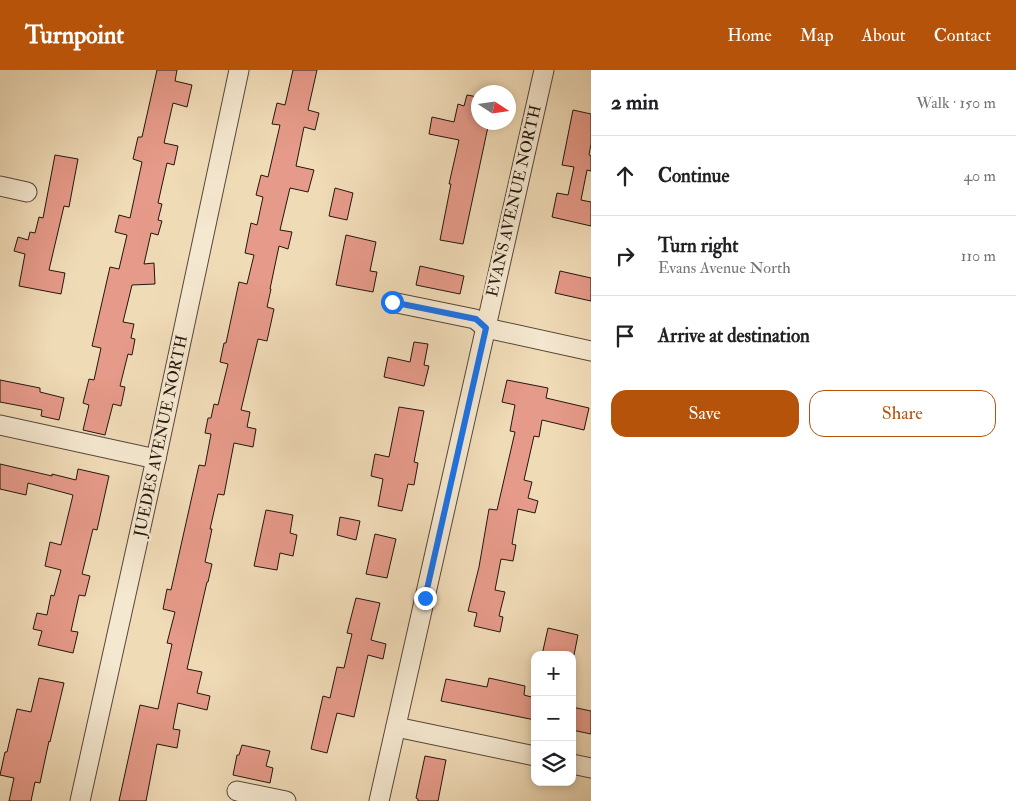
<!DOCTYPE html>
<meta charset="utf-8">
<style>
:root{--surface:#fff;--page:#f6f6f6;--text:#202124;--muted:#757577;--line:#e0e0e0;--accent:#b45309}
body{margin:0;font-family:"IM FELL Double Pica",serif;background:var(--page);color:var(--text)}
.controls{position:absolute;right:15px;bottom:15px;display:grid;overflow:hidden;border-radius:10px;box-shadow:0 2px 8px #0003}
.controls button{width:45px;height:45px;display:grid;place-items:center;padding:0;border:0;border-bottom:1px solid var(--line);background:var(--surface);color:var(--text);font:25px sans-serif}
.compass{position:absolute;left:471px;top:15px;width:45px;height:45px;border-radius:50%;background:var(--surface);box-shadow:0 2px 8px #0003;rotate:102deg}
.stop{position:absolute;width:15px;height:15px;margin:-11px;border:4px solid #1a73e8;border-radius:50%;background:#fff}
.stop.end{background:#1a73e8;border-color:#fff;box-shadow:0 1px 5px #0008}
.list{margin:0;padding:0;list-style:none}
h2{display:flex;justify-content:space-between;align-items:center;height:65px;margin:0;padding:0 20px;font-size:21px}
h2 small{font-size:16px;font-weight:400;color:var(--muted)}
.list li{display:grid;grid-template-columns:32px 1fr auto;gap:15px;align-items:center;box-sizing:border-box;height:80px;padding:0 20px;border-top:1px solid var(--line)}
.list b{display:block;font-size:19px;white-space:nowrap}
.list p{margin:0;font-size:16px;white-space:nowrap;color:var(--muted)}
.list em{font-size:16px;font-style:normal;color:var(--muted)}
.actions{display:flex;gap:10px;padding:15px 20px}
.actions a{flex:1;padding:11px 0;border:1px solid var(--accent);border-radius:15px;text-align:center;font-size:18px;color:var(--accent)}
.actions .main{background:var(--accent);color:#fff}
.icon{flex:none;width:28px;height:28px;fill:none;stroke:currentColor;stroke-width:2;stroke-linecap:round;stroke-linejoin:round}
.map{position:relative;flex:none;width:591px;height:731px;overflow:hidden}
header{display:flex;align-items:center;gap:30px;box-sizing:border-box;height:70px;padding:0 25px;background:var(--accent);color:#fff}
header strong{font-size:24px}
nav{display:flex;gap:28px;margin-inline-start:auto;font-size:18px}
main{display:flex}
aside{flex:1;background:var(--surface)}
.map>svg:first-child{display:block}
.building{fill:#e69a89;stroke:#23160e}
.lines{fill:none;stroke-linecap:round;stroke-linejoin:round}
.minor-casing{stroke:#564738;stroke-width:21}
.minor{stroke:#f5e8d0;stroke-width:19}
.route{stroke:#1a73e8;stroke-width:6}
.labels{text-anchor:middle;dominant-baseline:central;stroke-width:5;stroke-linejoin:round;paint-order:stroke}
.street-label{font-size:16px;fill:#23160e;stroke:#f5e8d0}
</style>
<header>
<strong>Turnpoint</strong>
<nav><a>Home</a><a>Map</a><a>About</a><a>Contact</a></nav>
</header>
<main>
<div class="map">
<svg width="591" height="731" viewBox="0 0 591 731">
<rect width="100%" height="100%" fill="#f0dbb7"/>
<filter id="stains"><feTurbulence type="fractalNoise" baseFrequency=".004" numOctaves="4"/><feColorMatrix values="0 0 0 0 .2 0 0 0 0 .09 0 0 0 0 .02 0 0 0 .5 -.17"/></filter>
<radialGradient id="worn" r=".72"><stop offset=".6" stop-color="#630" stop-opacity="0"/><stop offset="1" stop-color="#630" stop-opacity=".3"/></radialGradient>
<g class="building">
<path d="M157,0H177L175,11L192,15L187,37L173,33L164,73L178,76L174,95L167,93L158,133L162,134L158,150L162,151L158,165L151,163L144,194L154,193L155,214L132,215L123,252L134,254L131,268L135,269L132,285L128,284L120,316L125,317L121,336L113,334L105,365L83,360L89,335L83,333L89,309L94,310L101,278L92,276L110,197L119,199L127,165L115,162L119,145L130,148L142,92L133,89L138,67H142Z"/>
<path d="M293,0H317L308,40L319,43L315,60L304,57L296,96L314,100L308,122L290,118L280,160L292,162L288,179L279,176L270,219H271L267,237L274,239L267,271L258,269L241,340L250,342L247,357L256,359L253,377L234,373L224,425L218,424L210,459H212L205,492L212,494L208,512H207L187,599L202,602L197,623L210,626L207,640L178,633L173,659L180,660L177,678L157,674L146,731H119L140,635L158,639L172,574L167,573L175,542L163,539L167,519L171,520L199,395L205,396L211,364L205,363L208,348H211L214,334L218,335L228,294L220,292L224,273H226L239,212L247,214L254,185L245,183L251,153L257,155L263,127L256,125L261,105L268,107L280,55L272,54L277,33L285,35Z"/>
<path d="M467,25L478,27V52H489L463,174L440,170L451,114H449L459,70L429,64L432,47L454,52L458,34L464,36Z"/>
<path d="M573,40L591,44V74L589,85L591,86V101L587,100L581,130L591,132V156L552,147L557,123L568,125L574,97L562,95Z"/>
<path d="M55,85L78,89L69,137L64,136L49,200L65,203L61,224L19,216L25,184L14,181L18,167L28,170L30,162L35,163L39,147L43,148Z"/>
<path d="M335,118L353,123L347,150L329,146Z"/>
<path d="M346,165L376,172L370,201L377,202L373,222L336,215Z"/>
<path d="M420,196L464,206L460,224L416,215Z"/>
<path d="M560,201L591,208V231L555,223Z"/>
<path d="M414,272L428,274L424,295L429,296L424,316L384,307L388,287L410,292Z"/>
<path d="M0,310L40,318V322L64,328L59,350L41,346L42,340L0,332Z"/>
<path d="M507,310L548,318L546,328L589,338L584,360L542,350L539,367L534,366L524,410L532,412L528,428L538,431L535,443L518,439L512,474L516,475L513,491L501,489L495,520L505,522L499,546L503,547L500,562L474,556L477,543L468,541L479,497L489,439L497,440L515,362L510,361L515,335L502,332Z"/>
<path d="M399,337L424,341L414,392L418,393L414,415L408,414L402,441L378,436L383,409L371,406L375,384L389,387Z"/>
<path d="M0,394L52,406V404L76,410L78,399L109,406L97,460L93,459L82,504L90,506L85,526L79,525L71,561L78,562L73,583L38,575L42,561L33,559L37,543L47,545L51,525L54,526L61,500L45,496L50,472L61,475L73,425L28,413L26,425L0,419Z"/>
<path d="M266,440L293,445L290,463L297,465L293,486L280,483L277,500L254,496Z"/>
<path d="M340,447L360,451L356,470L337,465Z"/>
<path d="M375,464L396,469L387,508L366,504Z"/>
<path d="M356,528L380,533L371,570L386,574L383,589L368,585L354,647L337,643L327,683L311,679L323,626L330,628L337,597L344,598L352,564L347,563Z"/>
<path d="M548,558L578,565L574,585H542Z"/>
<path d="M39,608L64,613L50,672L49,671L40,713L35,712L31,731H9L14,708L0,705L5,682H7L17,639L31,642Z"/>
<path d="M489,608L525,616L524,625L535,628V650L441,631L446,609L487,617Z"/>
<path d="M572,637L591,641V664L572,660Z"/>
<path d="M242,675L270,681L266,696L273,698L270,713L233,705L237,685H239Z"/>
<path d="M425,686L446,690L438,731H418V729L416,728Z"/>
</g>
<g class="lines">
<defs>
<g id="minor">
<path d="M0,116L27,122"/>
<path d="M392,232L475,249L486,258L591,281"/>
<path d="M0,355L156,389"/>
<path d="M396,657L535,686"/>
<path d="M572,694L591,698"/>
<path d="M237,721L286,731"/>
<path d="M80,731L156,389L239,0"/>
<path d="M379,731L544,0"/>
</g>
</defs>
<use href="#minor" class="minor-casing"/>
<use href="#minor" class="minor"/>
</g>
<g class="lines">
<path class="route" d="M392,232L476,249L486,258L425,528"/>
</g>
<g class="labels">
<g class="street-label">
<text transform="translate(514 131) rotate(-77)">EVANS AVENUE NORTH</text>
<text transform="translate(161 366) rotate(-78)">JUEDES AVENUE NORTH</text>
</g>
</g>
<rect width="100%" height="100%" filter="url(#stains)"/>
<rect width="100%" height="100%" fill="url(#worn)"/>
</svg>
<div class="controls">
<button>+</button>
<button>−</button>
<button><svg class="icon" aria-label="layers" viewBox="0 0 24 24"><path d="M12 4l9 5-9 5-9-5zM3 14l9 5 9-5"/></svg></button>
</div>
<svg class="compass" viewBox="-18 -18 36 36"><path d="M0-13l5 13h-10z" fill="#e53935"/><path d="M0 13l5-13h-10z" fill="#757577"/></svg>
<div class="stop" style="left:392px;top:232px"></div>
<div class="stop end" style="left:425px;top:528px"></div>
</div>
<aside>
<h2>2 min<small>Walk · 150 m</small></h2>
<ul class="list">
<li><svg class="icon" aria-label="ahead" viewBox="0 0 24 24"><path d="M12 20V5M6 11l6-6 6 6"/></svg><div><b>Continue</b></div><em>40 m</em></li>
<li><svg class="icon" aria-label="right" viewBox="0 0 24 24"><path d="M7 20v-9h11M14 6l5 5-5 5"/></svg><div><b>Turn right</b><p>Evans Avenue North</p></div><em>110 m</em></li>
<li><svg class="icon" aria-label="arrive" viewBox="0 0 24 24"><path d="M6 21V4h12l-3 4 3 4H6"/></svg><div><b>Arrive at destination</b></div></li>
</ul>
<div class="actions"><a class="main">Save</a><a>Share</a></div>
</aside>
</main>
